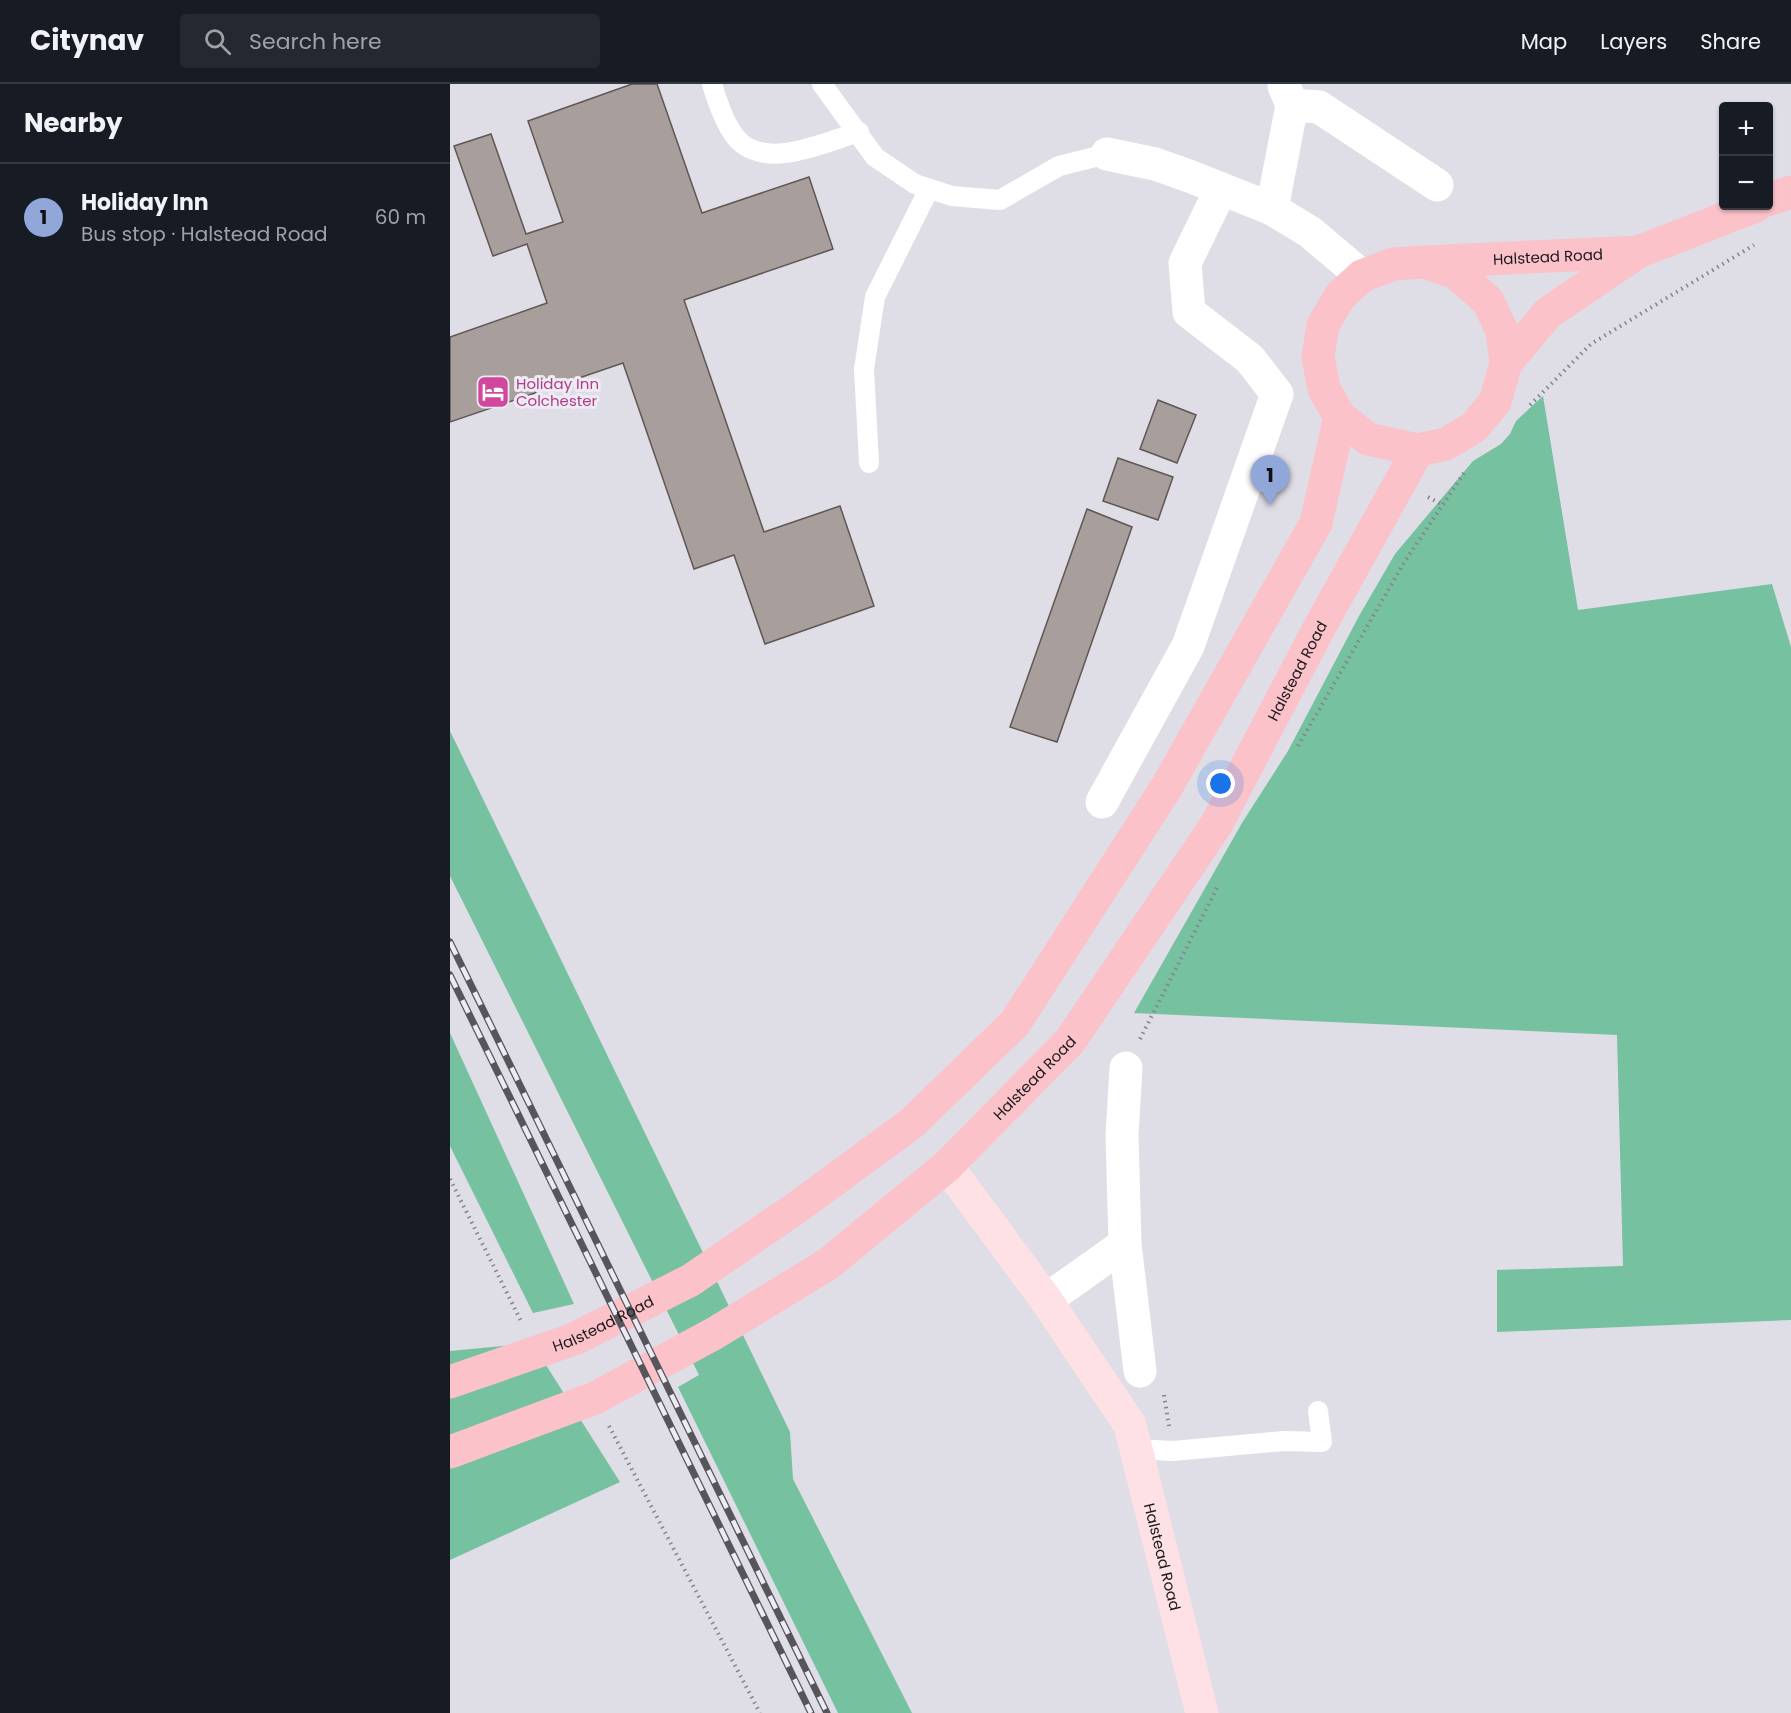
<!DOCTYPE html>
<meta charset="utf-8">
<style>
:root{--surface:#171b24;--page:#242831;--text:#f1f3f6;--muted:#9ea1a6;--line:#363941;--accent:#91a7da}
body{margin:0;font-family:Poppins,sans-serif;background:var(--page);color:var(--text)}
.controls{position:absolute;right:18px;top:18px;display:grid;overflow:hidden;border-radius:6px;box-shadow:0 2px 4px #0004}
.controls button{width:54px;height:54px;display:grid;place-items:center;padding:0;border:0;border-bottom:2px solid var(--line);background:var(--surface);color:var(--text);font:30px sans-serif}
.you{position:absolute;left:771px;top:700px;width:21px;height:21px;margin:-15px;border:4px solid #fff;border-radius:50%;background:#1a73e8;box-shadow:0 0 0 9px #1a73e833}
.badge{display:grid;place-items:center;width:39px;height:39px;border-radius:50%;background:var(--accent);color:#111;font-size:20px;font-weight:700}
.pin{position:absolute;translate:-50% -50px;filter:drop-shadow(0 2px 3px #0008)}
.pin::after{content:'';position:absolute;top:32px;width:21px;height:18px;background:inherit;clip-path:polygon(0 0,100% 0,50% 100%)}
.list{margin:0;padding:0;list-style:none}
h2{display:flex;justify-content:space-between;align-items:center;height:78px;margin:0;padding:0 24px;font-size:26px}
h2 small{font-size:20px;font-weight:400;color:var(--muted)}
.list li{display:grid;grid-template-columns:39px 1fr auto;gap:18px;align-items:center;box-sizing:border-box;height:108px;padding:0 24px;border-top:2px solid var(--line)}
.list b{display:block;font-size:22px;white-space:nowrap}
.list p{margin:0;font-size:20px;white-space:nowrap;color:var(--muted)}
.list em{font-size:20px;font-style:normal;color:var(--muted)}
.icon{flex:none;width:33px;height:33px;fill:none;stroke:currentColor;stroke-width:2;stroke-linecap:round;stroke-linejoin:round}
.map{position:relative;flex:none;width:1341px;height:1629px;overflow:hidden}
header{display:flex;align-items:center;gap:36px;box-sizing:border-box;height:84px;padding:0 30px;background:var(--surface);border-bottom:2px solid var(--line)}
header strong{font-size:28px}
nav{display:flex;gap:33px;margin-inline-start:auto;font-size:21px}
.search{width:420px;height:54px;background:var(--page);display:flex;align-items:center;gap:15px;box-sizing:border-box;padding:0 21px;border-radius:6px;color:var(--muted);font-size:22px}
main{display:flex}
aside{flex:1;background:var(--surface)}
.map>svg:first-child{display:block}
.green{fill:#75c1a0}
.building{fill:#a89f9c;stroke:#605754;stroke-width:1.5}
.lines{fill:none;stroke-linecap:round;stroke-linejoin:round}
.path{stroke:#85848a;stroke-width:4;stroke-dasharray:1.5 4.5;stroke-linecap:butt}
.lane{stroke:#fff;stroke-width:20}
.street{stroke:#fff;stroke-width:33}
.secondary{stroke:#fee1e4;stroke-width:33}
.primary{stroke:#fcc2c9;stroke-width:33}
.rail-casing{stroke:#56555a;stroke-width:7}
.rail{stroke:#ecebf4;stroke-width:4.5;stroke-dasharray:14;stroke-linecap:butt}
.labels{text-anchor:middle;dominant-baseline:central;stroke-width:6;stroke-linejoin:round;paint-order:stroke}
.street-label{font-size:15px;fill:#1a191c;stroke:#ecebf4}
.hotel-label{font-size:15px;fill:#b23c85;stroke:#ecebf4;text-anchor:start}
</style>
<header>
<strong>Citynav</strong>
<div class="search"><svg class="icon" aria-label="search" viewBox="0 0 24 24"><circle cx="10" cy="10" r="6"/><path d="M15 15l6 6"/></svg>Search here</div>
<nav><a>Map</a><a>Layers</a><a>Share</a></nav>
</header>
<main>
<aside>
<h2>Nearby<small></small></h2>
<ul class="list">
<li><span class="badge">1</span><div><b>Holiday Inn</b><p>Bus stop · Halstead Road</p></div><em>60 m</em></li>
</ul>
</aside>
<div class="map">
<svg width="1341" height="1629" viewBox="0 0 1341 1629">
<rect width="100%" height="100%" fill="#dfdde6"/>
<g class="green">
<path d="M1093,312L1128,526L1322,500L1341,563V1236L1047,1248V1186L1173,1182L1167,951L684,929L792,739L838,667L909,532L945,470L1023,377L1051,360L1060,350L1066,337Z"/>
<path d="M0,647L340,1348L343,1395L462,1629H388L228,1303L249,1291L0,792Z"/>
<path d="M0,949L124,1220L83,1229L0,1062Z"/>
<path d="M82,1259L170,1398L0,1476V1267Z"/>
</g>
<g class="building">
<path d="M182,0H207L252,129L359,93L383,165L234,216L314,448L390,422L424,522L315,560L284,471L244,485L173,279L0,338V253L97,219L77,160L43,172L4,62L41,50L76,150L113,138L78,37Z"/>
<path d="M708,316L746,331L727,379L690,365Z"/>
<path d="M668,374L723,393L708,436L653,417Z"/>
<path d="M637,425L682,443L607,658L560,643Z"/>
</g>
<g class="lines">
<g class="path">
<path d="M1080,321L1141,260L1304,161"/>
<path d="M978,413L993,421"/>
<path d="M848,662L955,477L1014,389"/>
<path d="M690,955L767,804"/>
<path d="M0,1095L72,1239"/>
<path d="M714,1311L719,1342"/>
<path d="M159,1342L310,1629"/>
</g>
<g class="lane">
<path d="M262,0C267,17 277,46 290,58C320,85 375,58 409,48"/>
<path d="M372,0L425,73L465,100L502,112L550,116L609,82L657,70"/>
<path d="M419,379L414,285L425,213L479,105"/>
<path d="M686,1365L723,1367L834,1357L872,1358L868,1327"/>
</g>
<g class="street">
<path d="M842,21L869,23L987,101"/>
<path d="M657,70L705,80L739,92L822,125L860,148L912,192"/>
<path d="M822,125L842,21L834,2"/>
<path d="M652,718L738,562L827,310L800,275L739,228L735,179L771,105"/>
<path d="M675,1160L690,1287"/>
<path d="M596,1216L675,1160L672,1051L676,984"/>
</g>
<path class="secondary" id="s1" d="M497,1082L596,1216L680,1341L752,1629"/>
<g class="primary">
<path d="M1318,116L1341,108"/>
<path id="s2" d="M974,178L1006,189L1038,217L1052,247L1056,279L1045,318L1024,343L996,360L968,366L918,355L890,333L874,305L868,273L873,241L890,212L912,192L943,180L974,178L1188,168"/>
<path d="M1056,279L1098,229L1188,168L1306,122"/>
<path id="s3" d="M0,1298L124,1255L241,1196L346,1124L462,1039L565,939L716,704L866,439L890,333"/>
<path id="s4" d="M0,1368L145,1314L265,1249L378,1180L497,1082L620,957L766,741L868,546L968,366"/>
</g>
<defs>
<g id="rail">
<path d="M0,858L377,1629"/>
<path d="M0,891L361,1629"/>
</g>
</defs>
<use href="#rail" class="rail-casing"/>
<use href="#rail" class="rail"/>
</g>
<defs>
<symbol id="hotel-square" viewBox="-11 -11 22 22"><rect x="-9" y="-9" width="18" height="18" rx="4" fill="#d1479c" stroke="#ecebf4"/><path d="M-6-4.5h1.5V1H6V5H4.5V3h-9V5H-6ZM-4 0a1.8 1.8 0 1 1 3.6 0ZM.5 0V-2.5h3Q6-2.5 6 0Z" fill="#fff"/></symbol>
</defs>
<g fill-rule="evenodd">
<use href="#hotel-square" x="24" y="289" width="38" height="38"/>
</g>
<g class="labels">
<g class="street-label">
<text stroke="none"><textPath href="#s2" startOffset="712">Halstead Road</textPath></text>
<text stroke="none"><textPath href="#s4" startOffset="1188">Halstead Road</textPath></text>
<text stroke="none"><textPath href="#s4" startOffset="702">Halstead Road</textPath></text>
<text stroke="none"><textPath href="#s3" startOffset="164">Halstead Road</textPath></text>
<text stroke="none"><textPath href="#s1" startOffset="453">Halstead Road</textPath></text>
</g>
<g class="hotel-label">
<text x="66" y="299">Holiday Inn<tspan x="66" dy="17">Colchester</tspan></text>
</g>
</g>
</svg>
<div class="controls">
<button>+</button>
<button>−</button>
</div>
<div class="you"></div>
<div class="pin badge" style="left:820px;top:421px">1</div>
</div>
</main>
